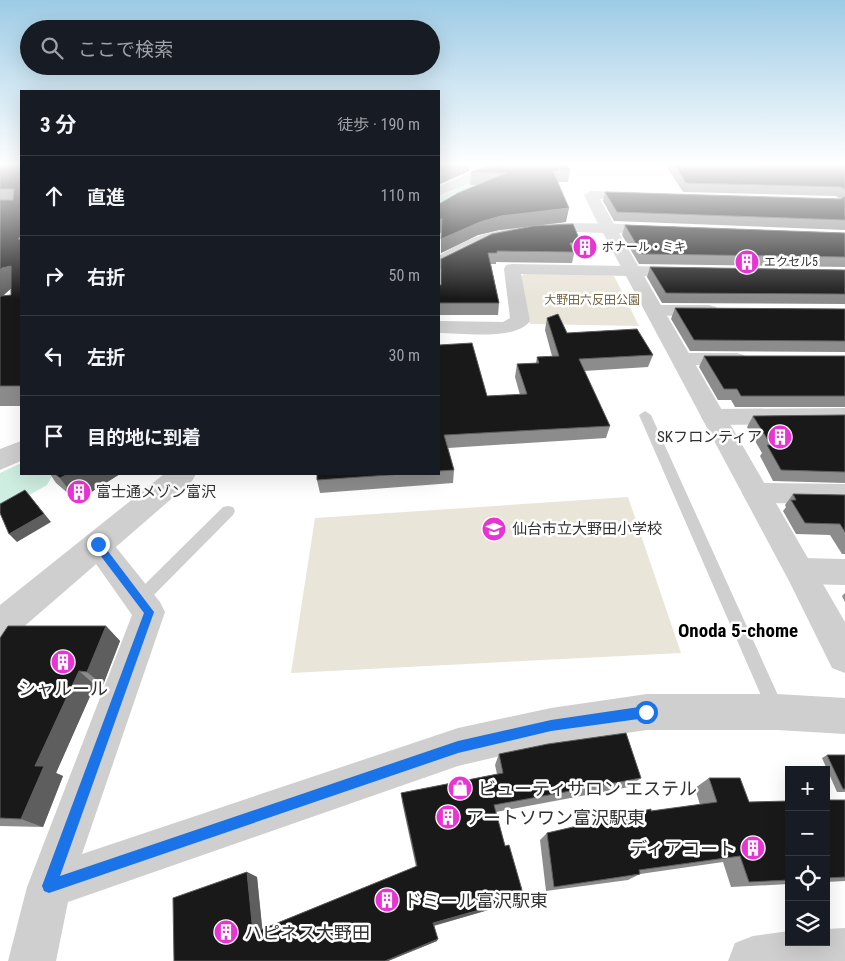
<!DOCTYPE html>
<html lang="ja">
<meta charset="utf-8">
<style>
:root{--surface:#171b24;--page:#20242c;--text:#f1f3f6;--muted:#9ea1a6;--line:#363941}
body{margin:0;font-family:"Roboto Condensed","Noto Sans JP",sans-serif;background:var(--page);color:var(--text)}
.controls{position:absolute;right:15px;bottom:15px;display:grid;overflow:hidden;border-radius:0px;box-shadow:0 5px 20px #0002}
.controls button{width:45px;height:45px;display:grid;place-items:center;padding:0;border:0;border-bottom:1px solid var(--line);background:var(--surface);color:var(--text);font:25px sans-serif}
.stop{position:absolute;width:15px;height:15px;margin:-11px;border:4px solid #1a73e8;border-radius:50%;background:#fff}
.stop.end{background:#1a73e8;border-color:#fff;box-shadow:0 1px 5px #0008}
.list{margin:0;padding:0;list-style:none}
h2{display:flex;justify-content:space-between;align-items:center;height:65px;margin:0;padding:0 20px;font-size:21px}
h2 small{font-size:16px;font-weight:400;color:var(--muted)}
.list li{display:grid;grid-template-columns:32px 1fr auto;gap:15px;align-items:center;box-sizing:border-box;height:80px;padding:0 20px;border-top:1px solid var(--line)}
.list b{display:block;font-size:19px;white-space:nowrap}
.list em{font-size:16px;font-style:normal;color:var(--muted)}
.icon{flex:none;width:28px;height:28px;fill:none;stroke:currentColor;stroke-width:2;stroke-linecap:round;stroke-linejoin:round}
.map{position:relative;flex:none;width:845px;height:961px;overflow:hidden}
.search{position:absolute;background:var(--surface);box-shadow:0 5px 20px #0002;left:20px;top:20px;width:420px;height:55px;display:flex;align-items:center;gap:12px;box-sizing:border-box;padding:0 18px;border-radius:28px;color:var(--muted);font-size:19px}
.panel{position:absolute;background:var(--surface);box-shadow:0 5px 20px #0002;left:20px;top:90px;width:420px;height:385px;border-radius:0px}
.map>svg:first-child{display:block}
.green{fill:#eae5d9}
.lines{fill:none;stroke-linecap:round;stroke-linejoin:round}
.river{fill:#cdeee0;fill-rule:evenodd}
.service{fill:#cfcfcf;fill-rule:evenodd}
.minor{fill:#cfcfcf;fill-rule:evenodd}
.tertiary{fill:#cfcfcf;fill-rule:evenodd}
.wall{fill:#8c8c8c;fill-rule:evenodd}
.shaded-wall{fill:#5e5e5e}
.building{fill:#191919;stroke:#5e5e5e}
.route{fill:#1a73e8}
.labels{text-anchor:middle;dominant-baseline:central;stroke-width:5;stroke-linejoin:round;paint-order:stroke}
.far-poi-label{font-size:12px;fill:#323232;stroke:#fff;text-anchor:start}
.far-park-label{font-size:12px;fill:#70623d;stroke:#fff}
.poi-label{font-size:15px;fill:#323232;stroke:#fff;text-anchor:start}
.near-poi-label{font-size:18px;fill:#323232;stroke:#fff;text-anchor:start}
.near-neighbourhood-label{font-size:19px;font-weight:bold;fill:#000;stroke:#fff}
</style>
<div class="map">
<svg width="845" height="961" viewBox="0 0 845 961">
<rect width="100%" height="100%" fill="#fff"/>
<g class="green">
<path d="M528,272L614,276L639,326L530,324L521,276Z"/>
<path d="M628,497L681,653L291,673L315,518Z"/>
</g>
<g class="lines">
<g class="river">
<path d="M533,164H581L578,168L536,175L510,183L439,213V197L479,179Z"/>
<path d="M21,463V474H53L47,485L15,503L0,508V473Z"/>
</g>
<g class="service">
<path d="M645,411L651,415L782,704L785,710L782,716L776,719L770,716L639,415Z"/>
<path d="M228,506L233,507L235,511L233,515L144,605L139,607L134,605L132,600L134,595L223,507Z"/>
</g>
<g class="minor">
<path d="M471,164H483V175L482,178H472L471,175Z"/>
<path d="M591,191L640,192L647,196L640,200L600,199L616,228L613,231H603L600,228L584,195Z"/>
<path d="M512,264L684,267L690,268L693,272L690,276L684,277L521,274L530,321C516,341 461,333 439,333V321L503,322L510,318L504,269L506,265Z"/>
<path d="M655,305H709L716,307L718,311L716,315L709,317L648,315L646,311L648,307Z"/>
<path d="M683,353H737L744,355L747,359L744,363L737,365H683L676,363L673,359L676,355Z"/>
<path d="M845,408V424L713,425L705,423L701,417L705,411L713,409Z"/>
<path d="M755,483L845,484V504L755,503L746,500L742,493L746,486Z"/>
<path d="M97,532L107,536L160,602L165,612L82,854L458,728L551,708L647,694H777L845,698V734L777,730H647L551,744L458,766L68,902L56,961H8L27,887L132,615L82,544L87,536Z"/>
<path d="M800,558L845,559V585L800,584L789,580L785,571L789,562Z"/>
</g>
<g class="tertiary">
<path d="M497,164H518L517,167L482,178L439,196V187L472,172Z"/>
<path d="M566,223L627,224L633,226L635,229L633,232L619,233L845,622V673L832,668L789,581L603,233C565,232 522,229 486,243C470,250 452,266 439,269V256C477,230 520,224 566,223Z"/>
<path d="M21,441V461L0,470V449Z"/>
<path d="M164,474H196L192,481L12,637L0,642V605Z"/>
<path d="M845,928V961H728L735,943L753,936L789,931V942H826V929Z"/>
</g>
</g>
<g class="wall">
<path d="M0,164H21V406H0ZM11,288V295L3,296Z"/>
<path d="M439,164H471L469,171L439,184Z"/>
<path d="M495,164L570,170L568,182H558L566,222L499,230L478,235L441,253V232L439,235V204L477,185H470L471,172Z"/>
<path d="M665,164H845V230L614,221L603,201L605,192L840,199L836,196L683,192Z"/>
<path d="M625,225L845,233V267L639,264L622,235Z"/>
<path d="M492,234L581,243L579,254H574L572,263L496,262V264H491L499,303L498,315H439V285H440Z"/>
<path d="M650,267L845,270V304L662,303L647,277Z"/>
<path d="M675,308L845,309V352L690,351L671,319Z"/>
<path d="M547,318L567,333L653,355L648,367L584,371L610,426L606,438L448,448L454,470L453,483L320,493L317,480V474H439V345L487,396L520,395L515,377L517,364L536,363L537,357L552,356L545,330Z"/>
<path d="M704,356H845V407H735L731,400H718L699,367Z"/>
<path d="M845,415V483L773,481L760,456L762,453L747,427L753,416Z"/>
<path d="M50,474H120L77,501L56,483Z"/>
<path d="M793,494L845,495V554H842L830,535L796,534L783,511L786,507L785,505Z"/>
<path d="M845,593V602L842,596Z"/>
<path d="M106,626L120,641L103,685H95L56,773L63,776L43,827L0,826V638Z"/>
<path d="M499,754L641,778L629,787L496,812L505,846L522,898L516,902L434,926L437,941L388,961H174L247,872L257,877L262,929L416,867L402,802L401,793L497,774L495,765Z"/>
<path d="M827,755H845V792H837L822,758Z"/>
<path d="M709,778L749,802L789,801V884L731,887L723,862L640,874L628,880L546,891L540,840L547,833L651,811L700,805L695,788Z"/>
<path d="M826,800H845V881L826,882Z"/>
</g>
<g class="shaded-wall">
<path d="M458,164H471L469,171L440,184L441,172Z"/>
<path d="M569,208L566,222L499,230L478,235L441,253V239L480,222L501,216Z"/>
<path d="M442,218L441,232L439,235V221Z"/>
<path d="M11,266L13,287L0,298V270L2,268Z"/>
<path d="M68,474H120L77,501L60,478Z"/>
<path d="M25,490L51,522L17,542L9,534Z"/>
<path d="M106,626L120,641L103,685L87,672Z"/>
<path d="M79,671L95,685L56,773L63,776L43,827L21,819L35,766Z"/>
<path d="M247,872L257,877L263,935L253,933Z"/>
<path d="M522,898L516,902L432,926L433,923Z"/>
<path d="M438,939L437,941L388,961H385Z"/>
</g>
<g class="building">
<path d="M21,164V236L18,239H21V386H0V297L1,296L11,295V266L2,268L0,270V200H13L14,189H0V165Z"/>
<path d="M439,164H458L441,172H439Z"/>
<path d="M495,164H567L570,170H557V171H553L569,208L501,216L480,222L441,239L442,218L439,221V204L458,193L506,173L471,172Z"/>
<path d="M674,164H845V189L841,187L686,183Z"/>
<path d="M605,192L841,199L845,196V220L617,212Z"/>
<path d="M573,224L581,243H570L574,252L497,251V253H488L499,303H439V285H441V259L492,234L533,226Z"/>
<path d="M625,225L845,233V257L642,254Z"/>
<path d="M650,267L845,270V294L666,293Z"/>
<path d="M675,308L845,309V341L694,340Z"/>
<path d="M558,314L567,333L637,329L653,355L579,359L610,426L444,435L454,470L439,471V345L472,343L487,396L527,394L517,364L539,363L537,357L559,356L547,318Z"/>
<path d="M704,356H845V396H741L737,389H724Z"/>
<path d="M845,415V472L781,470L767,445H771L753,416Z"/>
<path d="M55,474H68L60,478Z"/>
<path d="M317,474H403L317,480Z"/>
<path d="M25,490L44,514L9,534L0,513V504Z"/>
<path d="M793,494L845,495V532L840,524L805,523L791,500H796Z"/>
<path d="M8,626H106L87,672L79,671L35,766H44L21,819L0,818V638Z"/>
<path d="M626,733L641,778L494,805L505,846L509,845L522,890V898L433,923L438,939L385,961H174L173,898L247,872L253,933L417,866L401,793L503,773L499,754L548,744Z"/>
<path d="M827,755H845V789H843Z"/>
<path d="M709,778H740L749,802L789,801V880L749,882L740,856L639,870L640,874L554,887L547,833L651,809V811L717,802Z"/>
<path d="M826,800H845V877L826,878Z"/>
</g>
<linearGradient id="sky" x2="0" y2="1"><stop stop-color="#9dcbe5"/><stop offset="0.55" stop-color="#fff"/><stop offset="1" stop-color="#fff" stop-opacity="0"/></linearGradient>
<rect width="845" height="299" fill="url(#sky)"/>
<path class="route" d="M98,541L101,542L154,612L60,876L458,741L551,720L646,706L650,708L652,712L650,716L646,718L551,731L458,753L49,893L44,891L42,886L144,613L94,547V542Z"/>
<defs>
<symbol id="building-disc" viewBox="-11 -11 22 22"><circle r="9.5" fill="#e934d4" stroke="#fff"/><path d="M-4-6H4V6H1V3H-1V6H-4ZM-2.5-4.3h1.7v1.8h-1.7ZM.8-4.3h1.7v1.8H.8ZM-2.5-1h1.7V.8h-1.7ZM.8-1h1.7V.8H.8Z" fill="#fff"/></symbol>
<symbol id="school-disc" viewBox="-11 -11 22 22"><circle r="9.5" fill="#e934d4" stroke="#fff"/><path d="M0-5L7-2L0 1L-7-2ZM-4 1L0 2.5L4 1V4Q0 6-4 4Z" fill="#fff"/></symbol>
<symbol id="shop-disc" viewBox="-11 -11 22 22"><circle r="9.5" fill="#e934d4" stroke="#fff"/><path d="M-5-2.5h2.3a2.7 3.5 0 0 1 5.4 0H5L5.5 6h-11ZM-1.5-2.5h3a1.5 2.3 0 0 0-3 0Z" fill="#fff"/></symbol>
</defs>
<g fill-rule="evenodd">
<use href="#building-disc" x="571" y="233" width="28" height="28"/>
<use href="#building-disc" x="733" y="248" width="28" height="28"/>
<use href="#building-disc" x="766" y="423" width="28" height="28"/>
<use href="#building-disc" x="65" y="478" width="28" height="28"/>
<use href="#school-disc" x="480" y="515" width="28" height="28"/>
<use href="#building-disc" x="49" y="648" width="28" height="28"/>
<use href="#shop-disc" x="446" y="774" width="28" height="28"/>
<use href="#building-disc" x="434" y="803" width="28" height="28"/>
<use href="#building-disc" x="739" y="834" width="28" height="28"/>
<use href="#building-disc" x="373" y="886" width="28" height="28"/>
<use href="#building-disc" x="212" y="918" width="28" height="28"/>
</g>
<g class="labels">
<g class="far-poi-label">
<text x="602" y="247">ボナール・ミキ</text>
<text x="764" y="262">エクセル5</text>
</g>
<g class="far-park-label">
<text x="592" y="300">大野田六反田公園</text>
</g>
<g class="poi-label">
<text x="762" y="437" text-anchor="end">SKフロンティア</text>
<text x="96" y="492">富士通メゾン富沢</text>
<text x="512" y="529">仙台市立大野田小学校</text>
</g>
<g class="near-poi-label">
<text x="63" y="688" text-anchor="middle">シャルール</text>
<text x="478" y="788">ビューティサロン エステル</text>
<text x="466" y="817">アートソワン富沢駅東</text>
<text x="736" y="848" text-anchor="end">ディアコート</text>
<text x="404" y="900">ドミール富沢駅東</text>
<text x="244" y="932">ハピネス大野田</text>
</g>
<g class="near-neighbourhood-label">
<text x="738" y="630">Onoda 5-chome</text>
</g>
</g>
</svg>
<div class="controls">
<button>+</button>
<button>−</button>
<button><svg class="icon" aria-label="locate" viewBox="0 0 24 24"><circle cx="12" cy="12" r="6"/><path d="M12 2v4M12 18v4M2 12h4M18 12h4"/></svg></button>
<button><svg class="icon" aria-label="layers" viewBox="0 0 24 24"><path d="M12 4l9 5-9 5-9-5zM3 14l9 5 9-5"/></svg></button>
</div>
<div class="stop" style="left:646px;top:712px"></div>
<div class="stop end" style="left:98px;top:544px"></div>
<div class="search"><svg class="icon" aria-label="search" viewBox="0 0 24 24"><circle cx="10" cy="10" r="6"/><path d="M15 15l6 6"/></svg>ここで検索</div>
<section class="panel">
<h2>3 分<small>徒歩 · 190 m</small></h2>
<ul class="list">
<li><svg class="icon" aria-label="ahead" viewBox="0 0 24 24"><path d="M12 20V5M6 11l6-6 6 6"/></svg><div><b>直進</b></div><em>110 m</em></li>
<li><svg class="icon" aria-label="right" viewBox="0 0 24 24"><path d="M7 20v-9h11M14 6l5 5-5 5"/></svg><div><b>右折</b></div><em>50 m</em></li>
<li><svg class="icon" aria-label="left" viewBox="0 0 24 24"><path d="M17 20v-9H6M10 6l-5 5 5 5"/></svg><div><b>左折</b></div><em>30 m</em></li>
<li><svg class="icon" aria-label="arrive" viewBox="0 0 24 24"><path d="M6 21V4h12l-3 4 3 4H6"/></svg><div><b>目的地に到着</b></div></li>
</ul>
</section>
</div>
